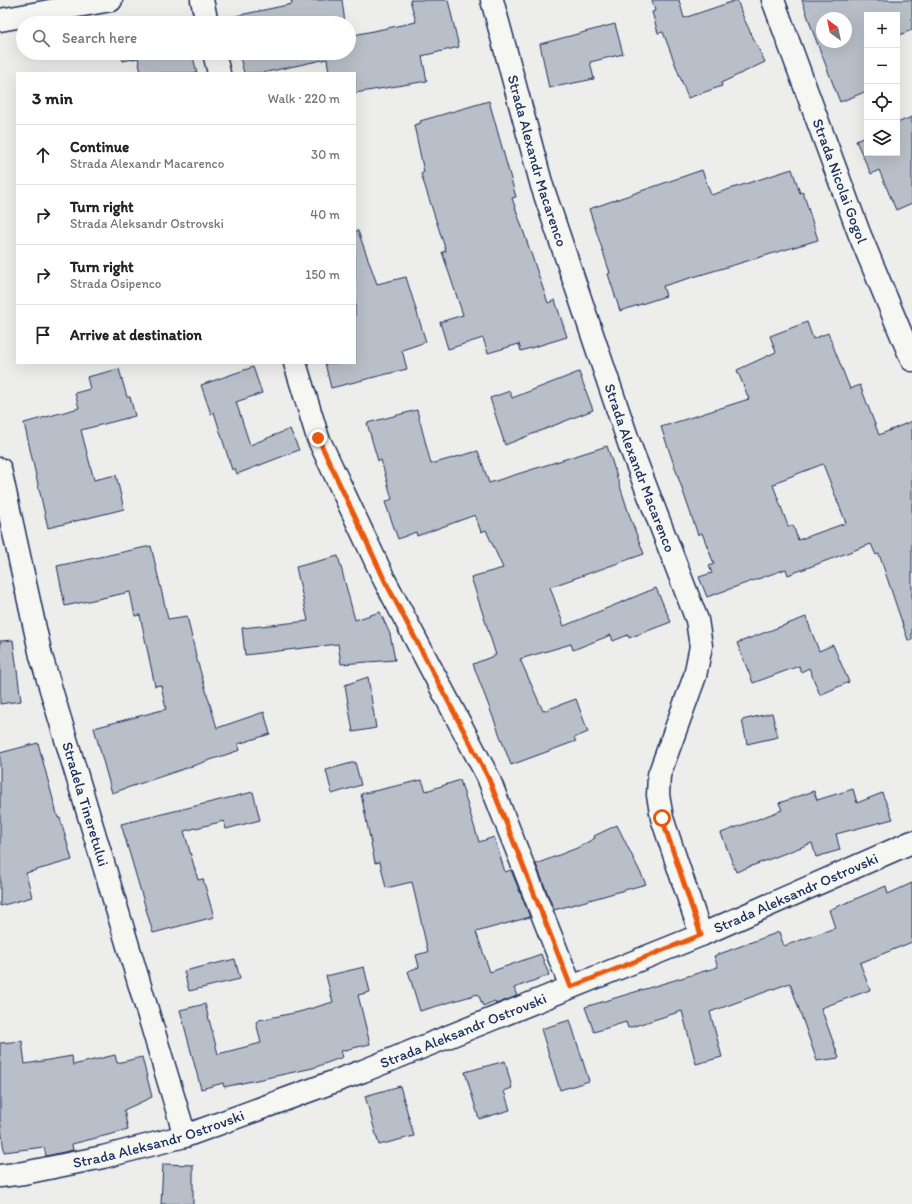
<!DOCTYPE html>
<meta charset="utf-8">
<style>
:root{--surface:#fff;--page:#f2f2f2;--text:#222;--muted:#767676;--line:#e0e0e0}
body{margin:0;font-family:Itim,sans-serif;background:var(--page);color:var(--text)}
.controls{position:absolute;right:12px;top:12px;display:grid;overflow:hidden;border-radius:0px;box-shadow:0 4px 16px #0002}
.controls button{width:36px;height:36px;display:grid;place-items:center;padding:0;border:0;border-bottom:1px solid var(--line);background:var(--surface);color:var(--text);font:20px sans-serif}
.compass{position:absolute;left:816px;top:12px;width:36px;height:36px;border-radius:50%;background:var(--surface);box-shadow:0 4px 16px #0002;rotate:327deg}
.stop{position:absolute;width:12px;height:12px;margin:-9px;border:3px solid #ea580c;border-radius:50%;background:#fff}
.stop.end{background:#ea580c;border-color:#fff;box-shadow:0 1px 4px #0008}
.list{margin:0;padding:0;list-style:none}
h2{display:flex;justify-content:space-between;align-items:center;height:52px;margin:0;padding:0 16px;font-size:17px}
h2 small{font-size:13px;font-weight:400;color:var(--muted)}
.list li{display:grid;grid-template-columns:26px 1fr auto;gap:12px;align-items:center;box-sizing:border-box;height:60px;padding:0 16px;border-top:1px solid var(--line)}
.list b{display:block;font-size:15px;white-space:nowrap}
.list p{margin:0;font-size:13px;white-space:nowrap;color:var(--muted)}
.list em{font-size:13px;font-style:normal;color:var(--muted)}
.icon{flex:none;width:22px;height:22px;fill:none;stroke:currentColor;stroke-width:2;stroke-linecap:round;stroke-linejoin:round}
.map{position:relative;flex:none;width:912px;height:1204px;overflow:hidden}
.search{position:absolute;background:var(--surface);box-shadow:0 4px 16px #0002;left:16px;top:16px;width:340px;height:44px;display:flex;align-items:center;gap:10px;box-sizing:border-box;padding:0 14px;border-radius:22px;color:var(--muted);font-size:15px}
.panel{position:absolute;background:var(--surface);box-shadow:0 4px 16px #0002;left:16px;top:72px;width:340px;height:292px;border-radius:0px}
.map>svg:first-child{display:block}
.building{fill:#b9bfc8;stroke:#1b2f5e;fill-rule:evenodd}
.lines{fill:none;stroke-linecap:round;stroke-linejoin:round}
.minor-casing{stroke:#1b2f5e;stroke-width:25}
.minor{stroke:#f6f6f2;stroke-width:22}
.route{stroke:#ea580c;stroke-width:5}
.labels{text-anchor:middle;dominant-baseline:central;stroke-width:3;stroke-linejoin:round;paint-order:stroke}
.street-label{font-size:15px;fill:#1b2f5e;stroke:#f6f6f2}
</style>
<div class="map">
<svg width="912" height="1204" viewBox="0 0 912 1204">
<rect width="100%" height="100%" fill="#edeeec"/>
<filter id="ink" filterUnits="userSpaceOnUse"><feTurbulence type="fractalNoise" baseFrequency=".025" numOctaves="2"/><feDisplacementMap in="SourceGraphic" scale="8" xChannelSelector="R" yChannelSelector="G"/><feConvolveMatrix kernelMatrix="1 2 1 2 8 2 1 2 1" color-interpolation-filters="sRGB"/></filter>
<g filter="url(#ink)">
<g class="building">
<path d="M291,0H342L345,23H232L231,17L292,4Z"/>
<path d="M410,0H448L459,47L422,56L427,81L355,93V73H329L327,59L262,73H244L239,53H349V36L416,22Z"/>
<path d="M652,0H679L684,18L737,0L744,19L765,62L721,83L722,86L688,98L663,32L658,33L652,12L655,11Z"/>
<path d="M802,0H912V30L897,36V15H867V91L840,102L813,32ZM822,18H846V42H822Z"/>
<path d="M178,18L179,23H156Z"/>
<path d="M615,24L623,54L590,62L594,79L549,88L540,44Z"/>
<path d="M121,53H192L197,73H141L138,58L123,61Z"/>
<path d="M489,101L516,197L512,198L548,303L555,300L567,337L521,351L519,344L488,353L483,338L448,349L440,322L463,315L442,252L446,251L421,174L424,172L414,125L421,123L420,121Z"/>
<path d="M912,117V203L896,210L879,170L871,174L856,141L867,136V153H897V123Z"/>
<path d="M792,169L800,193L803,192L818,240L663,286L666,296L620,311L608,274L610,273L589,209L702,170L711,195Z"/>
<path d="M355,231H358L377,284L406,277L426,342L402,350L407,369L331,388L325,363H355Z"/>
<path d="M807,322L813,339L828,333L850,389L860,385L879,435L912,421V640H908L879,554L876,555L871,544L788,575L786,569L707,597L699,577L712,573L709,566L714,564L702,533L698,535L661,427L749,399L737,370L776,352L770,336ZM823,464L846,523L798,540L793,525L788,526L773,485L777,484L776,482Z"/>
<path d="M253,367L262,393L236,402L250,445L290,429L299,450L237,474L235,468L232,470L214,412L211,414L201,385Z"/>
<path d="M119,369L127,397H130L135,416L81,430L94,480L116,475L124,509L48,528L24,423L79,408L75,393L90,389L87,377Z"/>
<path d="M579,372L593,410L505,445L490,398L510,391L512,398Z"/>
<path d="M417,410L431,464L478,451L489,483L607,446L630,517L644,554L550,587L564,626L656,588L671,622L629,638L628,635L613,641L611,635L573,650L571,644L520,659L543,711L576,699L588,732L574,738L576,741L511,765L473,664L496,655L471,577L503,568L486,530L481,532L475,515L417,536L416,532L398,539L385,502L392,499L381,460L378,461L367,423Z"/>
<path d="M151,546L168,619L187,616L197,660L217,728L264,712L270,734L238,744L240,750L112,793L94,728L166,709L161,685L155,686L140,615L135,616L130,592L65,606L57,566Z"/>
<path d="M338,556L355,620L380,612L390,634L395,660L341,664L338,644L245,655L242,628L308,621L296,567Z"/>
<path d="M806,617L819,651L833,645L849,682L820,695L809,668L801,672L799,666L753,683L737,643Z"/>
<path d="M13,640L21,701L0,704V641Z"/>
<path d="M368,677L376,728L353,732L345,685Z"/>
<path d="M772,713L778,737L747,744L742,720Z"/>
<path d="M38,743L58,818H60L72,860L26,873L32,897L0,906V753Z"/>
<path d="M355,762L361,785L332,794L326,770Z"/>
<path d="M422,780L426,791L460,780L479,842L494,837L505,872L511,870L530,917L476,932L490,972L541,954L549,975L514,988L517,996L496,1004L495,1001L483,1006L478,994L420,1011L408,971L419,967L416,955L428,952L412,882L386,888L380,862L375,863L361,794Z"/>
<path d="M853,789L857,803L882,793L893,819L836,834L840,850L816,857L812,843L736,872L721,833L782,810L779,803L814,791L817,800Z"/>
<path d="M253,792L260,820L226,829L224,821L184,831L198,880L203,879L214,917L153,933L121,824Z"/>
<path d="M617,825L646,884L554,910L536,864L577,848L595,838L594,836Z"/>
<path d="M912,883V942L860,963L870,990L821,1008L839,1058L817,1061L790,983L710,1012L722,1057L696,1064L682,1011L628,1028L626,1022L594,1032L585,1007L718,967L714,956L779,932L784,946L835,928L829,910L886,886L888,894Z"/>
<path d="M235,959L240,979L189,991L184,971Z"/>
<path d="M364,967L370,992L358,995L370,1044L341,1051L343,1057L313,1068L224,1087L223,1083L201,1089L180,1010L205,1004L218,1054L261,1043L256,1022L259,1020L299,1012L333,1002L326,976Z"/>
<path d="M570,1020L589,1081L560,1090L541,1029Z"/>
<path d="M22,1041L25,1064L72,1056L73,1065L115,1055L117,1063L142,1057L152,1097L124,1110L128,1130L72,1144L73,1150L46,1156L44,1147L4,1152L0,1119V1043Z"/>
<path d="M505,1061L512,1088L504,1091L510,1110L479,1119L465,1072Z"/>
<path d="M400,1086L414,1136L379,1145L365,1096Z"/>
<path d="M163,1164L193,1165V1204H161Z"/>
</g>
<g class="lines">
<defs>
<g id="minor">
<path d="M202,0L207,23"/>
<path id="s1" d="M492,0L542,186L630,446L697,620L701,646L695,676L659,775L658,795L662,818L701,935"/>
<path id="s2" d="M773,0L859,233L912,360"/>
<path d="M0,20L111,0"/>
<path d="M214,53L219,73"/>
<path d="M295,363L318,438L385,581L488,777L571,987"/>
<path id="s3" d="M0,469L41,656L185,1136"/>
<path id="s4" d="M0,1176L24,1173L103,1157L185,1136L363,1071L701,935L912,842"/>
</g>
</defs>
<use href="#minor" class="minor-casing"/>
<use href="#minor" class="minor"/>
</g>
</g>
<g class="lines" filter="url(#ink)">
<path class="route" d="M318,438L385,581L488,777L571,987L701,935L662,818"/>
</g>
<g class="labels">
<g class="street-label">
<text stroke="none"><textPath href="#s1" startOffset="167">Strada Alexandr Macarenco</textPath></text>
<text stroke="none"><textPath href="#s2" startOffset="193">Strada Nicolai Gogol</textPath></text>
<text stroke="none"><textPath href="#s1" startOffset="491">Strada Alexandr Macarenco</textPath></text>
<text stroke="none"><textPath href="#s3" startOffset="346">Stradela Tineretului</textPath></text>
<text stroke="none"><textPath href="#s4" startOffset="847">Strada Aleksandr Ostrovski</textPath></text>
<text stroke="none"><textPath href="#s4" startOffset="487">Strada Aleksandr Ostrovski</textPath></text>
<text stroke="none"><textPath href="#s4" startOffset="163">Strada Aleksandr Ostrovski</textPath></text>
</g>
</g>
</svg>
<div class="controls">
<button>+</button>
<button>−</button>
<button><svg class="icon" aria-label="locate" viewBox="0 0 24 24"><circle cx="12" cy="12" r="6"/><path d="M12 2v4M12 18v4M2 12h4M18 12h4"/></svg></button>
<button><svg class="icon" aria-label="layers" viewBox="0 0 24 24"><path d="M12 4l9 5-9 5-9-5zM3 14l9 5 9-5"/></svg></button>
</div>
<svg class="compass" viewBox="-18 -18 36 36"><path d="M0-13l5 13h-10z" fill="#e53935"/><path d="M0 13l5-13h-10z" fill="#767676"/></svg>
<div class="stop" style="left:662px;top:818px"></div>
<div class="stop end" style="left:318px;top:438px"></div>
<div class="search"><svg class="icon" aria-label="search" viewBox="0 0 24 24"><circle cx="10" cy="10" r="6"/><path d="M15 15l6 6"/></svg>Search here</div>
<section class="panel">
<h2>3 min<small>Walk · 220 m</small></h2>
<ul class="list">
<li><svg class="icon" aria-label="ahead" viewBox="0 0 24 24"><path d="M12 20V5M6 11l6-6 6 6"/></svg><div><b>Continue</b><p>Strada Alexandr Macarenco</p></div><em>30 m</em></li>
<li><svg class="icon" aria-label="right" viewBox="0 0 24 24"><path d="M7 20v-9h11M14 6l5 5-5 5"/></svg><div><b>Turn right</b><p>Strada Aleksandr Ostrovski</p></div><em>40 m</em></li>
<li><svg class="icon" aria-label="right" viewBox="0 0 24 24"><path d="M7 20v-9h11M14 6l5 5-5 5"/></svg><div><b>Turn right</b><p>Strada Osipenco</p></div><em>150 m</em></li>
<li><svg class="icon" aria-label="arrive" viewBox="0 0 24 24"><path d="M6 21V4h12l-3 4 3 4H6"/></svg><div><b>Arrive at destination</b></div></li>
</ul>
</section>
</div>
